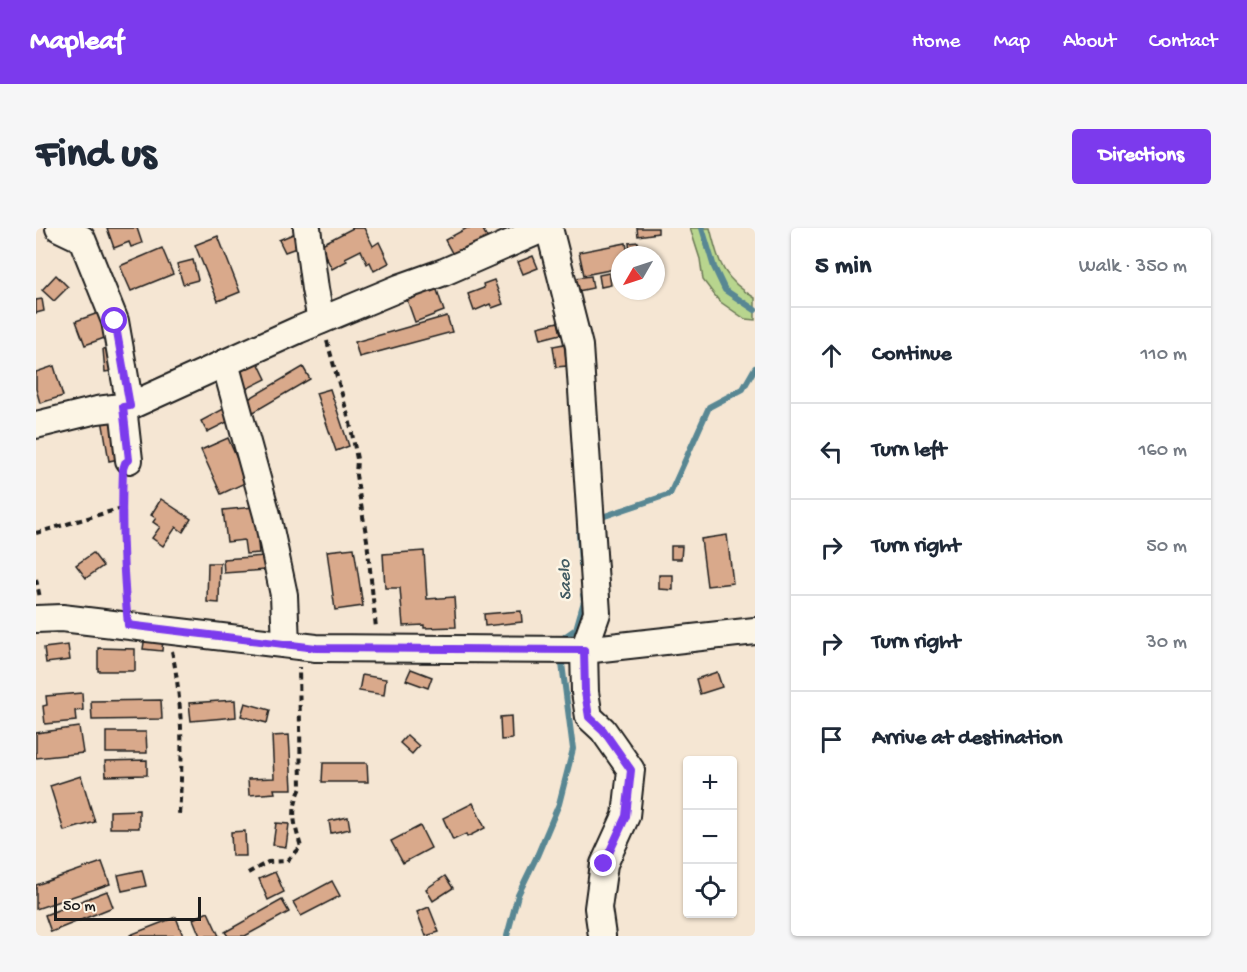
<!DOCTYPE html>
<meta charset="utf-8">
<style>
:root{--surface:#fff;--page:#f6f6f7;--text:#1f2937;--muted:#747a83;--line:#e0e1e3;--accent:#7c3aed}
body{margin:0;font-family:"Gochi Hand",sans-serif;background:var(--page);color:var(--text)}
.controls{position:absolute;right:18px;bottom:18px;display:grid;overflow:hidden;border-radius:6px;box-shadow:0 2px 4px #0004}
.controls button{width:54px;height:54px;display:grid;place-items:center;padding:0;border:0;border-bottom:2px solid var(--line);background:var(--surface);color:var(--text);font:30px sans-serif}
.compass{position:absolute;left:575px;top:18px;width:54px;height:54px;border-radius:50%;background:var(--surface);box-shadow:0 2px 4px #0004;rotate:231deg}
.scale{position:absolute;left:18px;bottom:15px;width:147px;box-sizing:border-box;padding-left:6px;border:3px solid #1c1c1c;border-top:0;font-size:16px;line-height:21px;white-space:nowrap;color:#1c1c1c;-webkit-text-stroke:4px #fcf5e5;paint-order:stroke}
.stop{position:absolute;width:18px;height:18px;margin:-14px;border:4px solid #7c3aed;border-radius:50%;background:#fff}
.stop.end{background:#7c3aed;border-color:#fff;box-shadow:0 2px 6px #0008}
.list{margin:0;padding:0;list-style:none}
h2{display:flex;justify-content:space-between;align-items:center;height:78px;margin:0;padding:0 24px;font-size:26px}
h2 small{font-size:20px;font-weight:400;color:var(--muted)}
.list li{display:grid;grid-template-columns:39px 1fr auto;gap:18px;align-items:center;box-sizing:border-box;height:96px;padding:0 24px;border-top:2px solid var(--line)}
.list b{display:block;font-size:22px;white-space:nowrap}
.list em{font-size:20px;font-style:normal;color:var(--muted)}
.icon{flex:none;width:33px;height:33px;fill:none;stroke:currentColor;stroke-width:2;stroke-linecap:round;stroke-linejoin:round}
.map{position:relative;flex:none;width:719px;height:708px;overflow:hidden;border-radius:6px}
header{display:flex;align-items:center;gap:36px;box-sizing:border-box;height:84px;padding:0 30px;background:var(--accent);color:#fff}
header strong{font-size:28px}
nav{display:flex;gap:33px;margin-inline-start:auto;font-size:21px}
.intro{display:flex;align-items:center;justify-content:space-between;box-sizing:border-box;height:144px;padding:0 36px}
h1{margin:0;font-size:42px}
.button{padding:15px 27px;border-radius:6px;background:var(--accent);color:#fff;font-size:21px;font-weight:700}
main{display:flex;gap:36px;padding:0 36px}
aside{flex:1;background:var(--surface);border-radius:6px;box-shadow:0 2px 4px #0004}
.map>svg:first-child{display:block}
.green{fill:#b8d58e;stroke:#6a7855;stroke-width:1.5}
.lines{fill:none;stroke-linecap:round;stroke-linejoin:round}
.stream{stroke:#598793;stroke-width:6}
.building{fill:#d9a98b;stroke:#1c1c1c;stroke-width:1.5}
.minor-casing{stroke:#1c1c1c;stroke-width:30}
.path{stroke:#1c1c1c;stroke-width:4;stroke-dasharray:6 4.5;stroke-linecap:butt}
.minor{stroke:#fcf5e5;stroke-width:26}
.route{stroke:#7c3aed;stroke-width:8}
.labels{text-anchor:middle;dominant-baseline:central;stroke-width:5;stroke-linejoin:round;paint-order:stroke}
.water-label{font-size:18px;font-style:italic;fill:#405a61;stroke:#fcf5e5}
</style>
<header>
<strong>Mapleaf</strong>
<nav><a>Home</a><a>Map</a><a>About</a><a>Contact</a></nav>
</header>
<div class="intro"><h1>Find us</h1><a class="button">Directions</a></div>
<main>
<div class="map">
<svg width="719" height="708" viewBox="0 0 719 708">
<rect width="100%" height="100%" fill="#f5e6d3"/>
<filter id="ink" filterUnits="userSpaceOnUse"><feTurbulence type="fractalNoise" baseFrequency=".0167" numOctaves="2"/><feDisplacementMap in="SourceGraphic" scale="12" xChannelSelector="R" yChannelSelector="G"/><feConvolveMatrix kernelMatrix="1 2 1 2 8 2 1 2 1" color-interpolation-filters="sRGB"/></filter>
<g filter="url(#ink)">
<path class="green" d="M654,0H674C683,35 686,50 719,70V92L709,91L683,73L667,52L664,31Z"/>
<g class="lines">
<g class="stream">
<path d="M666,0L678,39L689,62L719,82"/>
<path d="M560,291L634,266L673,179L707,161L719,140"/>
<path d="M545,336L543,305L548,300"/>
<path d="M526,415L527,410L540,401L548,373L547,367"/>
<path d="M471,708L482,667L501,628L523,576L537,521L525,428"/>
</g>
</g>
<g class="building">
<path d="M71,0H101L106,15L95,19L93,14L78,20Z"/>
<path d="M317,0H328L337,18L343,14L353,35L338,43L334,34L331,36L325,22L309,30L311,33L296,41L284,17Z"/>
<path d="M431,0H446L454,15L421,34L409,12Z"/>
<path d="M601,0H622V5L602,8Z"/>
<path d="M257,6L263,19L249,24L243,12Z"/>
<path d="M182,8L204,64L182,73L159,17Z"/>
<path d="M602,14L603,24L594,25L593,15Z"/>
<path d="M590,15L592,27H584V40L548,47L543,24Z"/>
<path d="M126,20L137,46L95,63L84,38Z"/>
<path d="M497,28L502,40L487,46L482,34Z"/>
<path d="M157,32L162,52L147,56L141,36Z"/>
<path d="M573,45L575,57L565,59L563,47Z"/>
<path d="M20,47L32,59L18,73L6,62Z"/>
<path d="M555,48L557,60L542,63L540,50Z"/>
<path d="M458,52L467,76L456,80L454,76L438,83L432,66L448,60L447,56Z"/>
<path d="M400,59L408,83L379,94L370,69Z"/>
<path d="M6,71L8,83L0,85V72Z"/>
<path d="M65,84L74,108L49,117L40,93Z"/>
<path d="M411,88L416,104L323,129L319,114Z"/>
<path d="M522,94L525,106L505,111L502,99Z"/>
<path d="M528,116L531,138L520,139L517,118Z"/>
<path d="M79,119L82,142L69,144L67,121Z"/>
<path d="M219,128L230,151L206,163L195,139Z"/>
<path d="M18,138L27,168L4,175L0,161V144Z"/>
<path d="M267,139L274,151L216,185L209,173Z"/>
<path d="M294,161L313,218L300,223L280,165Z"/>
<path d="M193,178L199,190L171,204L165,193Z"/>
<path d="M80,189L87,230L73,233L66,191Z"/>
<path d="M192,210L211,254L185,266L165,222Z"/>
<path d="M125,271L155,291L147,304L140,299L127,318L116,310L124,299L117,294L120,290L115,287Z"/>
<path d="M218,279L223,325L210,326L208,312L191,314L187,282Z"/>
<path d="M691,307L697,355L671,358L665,311Z"/>
<path d="M635,318H646L645,331H635Z"/>
<path d="M318,320L327,378L299,382L291,323Z"/>
<path d="M388,323L391,371L418,369L420,399L388,400V397L367,398L364,360H349L347,326Z"/>
<path d="M57,325L67,338L50,350L40,337Z"/>
<path d="M229,328L230,342L188,345L187,331Z"/>
<path d="M172,335H184L183,375L171,374Z"/>
<path d="M623,347H637V362L623,361Z"/>
<path d="M485,383L486,394L449,398L448,386Z"/>
<path d="M109,408L127,410L126,423L107,421Z"/>
<path d="M32,417L34,432L10,435L8,420Z"/>
<path d="M62,420L99,421V443H62Z"/>
<path d="M375,441L396,449L392,460L370,452Z"/>
<path d="M681,444L686,459L664,466L660,451Z"/>
<path d="M326,447L350,451L348,467L323,463Z"/>
<path d="M46,465L47,482L39,483L40,493L9,496L7,478L11,477L10,468Z"/>
<path d="M125,472L126,491L56,492L55,473Z"/>
<path d="M199,472L200,489L155,493L153,475Z"/>
<path d="M209,475L234,482L231,495L205,488Z"/>
<path d="M475,488L476,511L465,512L464,489Z"/>
<path d="M43,499L47,525L0,530V505Z"/>
<path d="M70,504H110L111,525H70Z"/>
<path d="M253,507L256,561H238L239,565L213,567L212,551L238,550L236,508Z"/>
<path d="M371,507L383,518L376,526L364,515Z"/>
<path d="M111,532V547L70,548L69,533Z"/>
<path d="M287,535H331L332,554H286Z"/>
<path d="M45,548L59,594L28,603L14,558Z"/>
<path d="M437,575L449,600L431,609L430,606L417,612L407,590Z"/>
<path d="M103,582V600H74V583Z"/>
<path d="M312,589L314,601L295,605L293,593Z"/>
<path d="M240,595L253,596L250,619L237,617Z"/>
<path d="M384,598L395,620L367,635L355,613Z"/>
<path d="M209,603L210,628H196L195,604Z"/>
<path d="M66,634L74,656L0,681V657Z"/>
<path d="M106,642L110,658L86,663L82,647Z"/>
<path d="M239,644L248,664L232,672L223,651Z"/>
<path d="M409,648L417,660L397,673L390,661Z"/>
<path d="M296,653L304,668L265,688L257,674Z"/>
<path d="M71,663L77,679L15,704L9,687Z"/>
<path d="M246,672L253,684L209,708H192L189,704Z"/>
<path d="M393,679L403,704L390,708L381,684Z"/>
<path d="M172,684L183,708H164L157,691Z"/>
<path d="M140,689L147,708H94V707Z"/>
</g>
<g class="lines">
<defs>
<g id="minor">
<path d="M23,0L46,11L79,93L94,178L262,102L363,60L408,44L509,0"/>
<path d="M271,0L279,61L285,92"/>
<path d="M513,0L543,118L561,385L548,422L549,464L553,489L567,502L595,542L590,588L568,636L562,680L566,708"/>
<path d="M189,135L231,287L248,367L250,416"/>
<path d="M87,179L93,232"/>
<path d="M0,197L61,182L94,178"/>
<path d="M0,391L26,390L280,420L548,422L719,403"/>
</g>
</defs>
<use href="#minor" class="minor-casing"/>
<g class="path">
<path d="M291,113L314,195L321,231L320,247L331,312L340,400"/>
<path d="M87,252L86,307L90,376"/>
<path d="M0,305L86,280"/>
<path d="M0,351L4,370"/>
<path d="M136,423C147,476 147,533 143,587"/>
<path d="M212,645L232,634L251,633L265,619C258,595 254,583 265,560L263,439"/>
</g>
<use href="#minor" class="minor"/>
</g>
</g>
<g class="lines" filter="url(#ink)">
<path class="route" d="M79,93L94,178L87,179L93,232L89,235L87,241C85,293 87,345 92,397L280,420L548,422L549,464L553,489L567,502L595,542L590,588L568,636"/>
</g>
<g class="labels">
<g class="water-label">
<text transform="translate(530 352) rotate(-92)">Saelo</text>
</g>
</g>
</svg>
<div class="controls">
<button>+</button>
<button>−</button>
<button><svg class="icon" aria-label="locate" viewBox="0 0 24 24"><circle cx="12" cy="12" r="6"/><path d="M12 2v4M12 18v4M2 12h4M18 12h4"/></svg></button>
</div>
<svg class="compass" viewBox="-18 -18 36 36"><path d="M0-13l5 13h-10z" fill="#e53935"/><path d="M0 13l5-13h-10z" fill="#747a83"/></svg>
<div class="scale">50 m</div>
<div class="stop" style="left:79px;top:93px"></div>
<div class="stop end" style="left:568px;top:636px"></div>
</div>
<aside>
<h2>5 min<small>Walk · 350 m</small></h2>
<ul class="list">
<li><svg class="icon" aria-label="ahead" viewBox="0 0 24 24"><path d="M12 20V5M6 11l6-6 6 6"/></svg><div><b>Continue</b></div><em>110 m</em></li>
<li><svg class="icon" aria-label="left" viewBox="0 0 24 24"><path d="M17 20v-9H6M10 6l-5 5 5 5"/></svg><div><b>Turn left</b></div><em>160 m</em></li>
<li><svg class="icon" aria-label="right" viewBox="0 0 24 24"><path d="M7 20v-9h11M14 6l5 5-5 5"/></svg><div><b>Turn right</b></div><em>50 m</em></li>
<li><svg class="icon" aria-label="right" viewBox="0 0 24 24"><path d="M7 20v-9h11M14 6l5 5-5 5"/></svg><div><b>Turn right</b></div><em>30 m</em></li>
<li><svg class="icon" aria-label="arrive" viewBox="0 0 24 24"><path d="M6 21V4h12l-3 4 3 4H6"/></svg><div><b>Arrive at destination</b></div></li>
</ul>
</aside>
</main>
